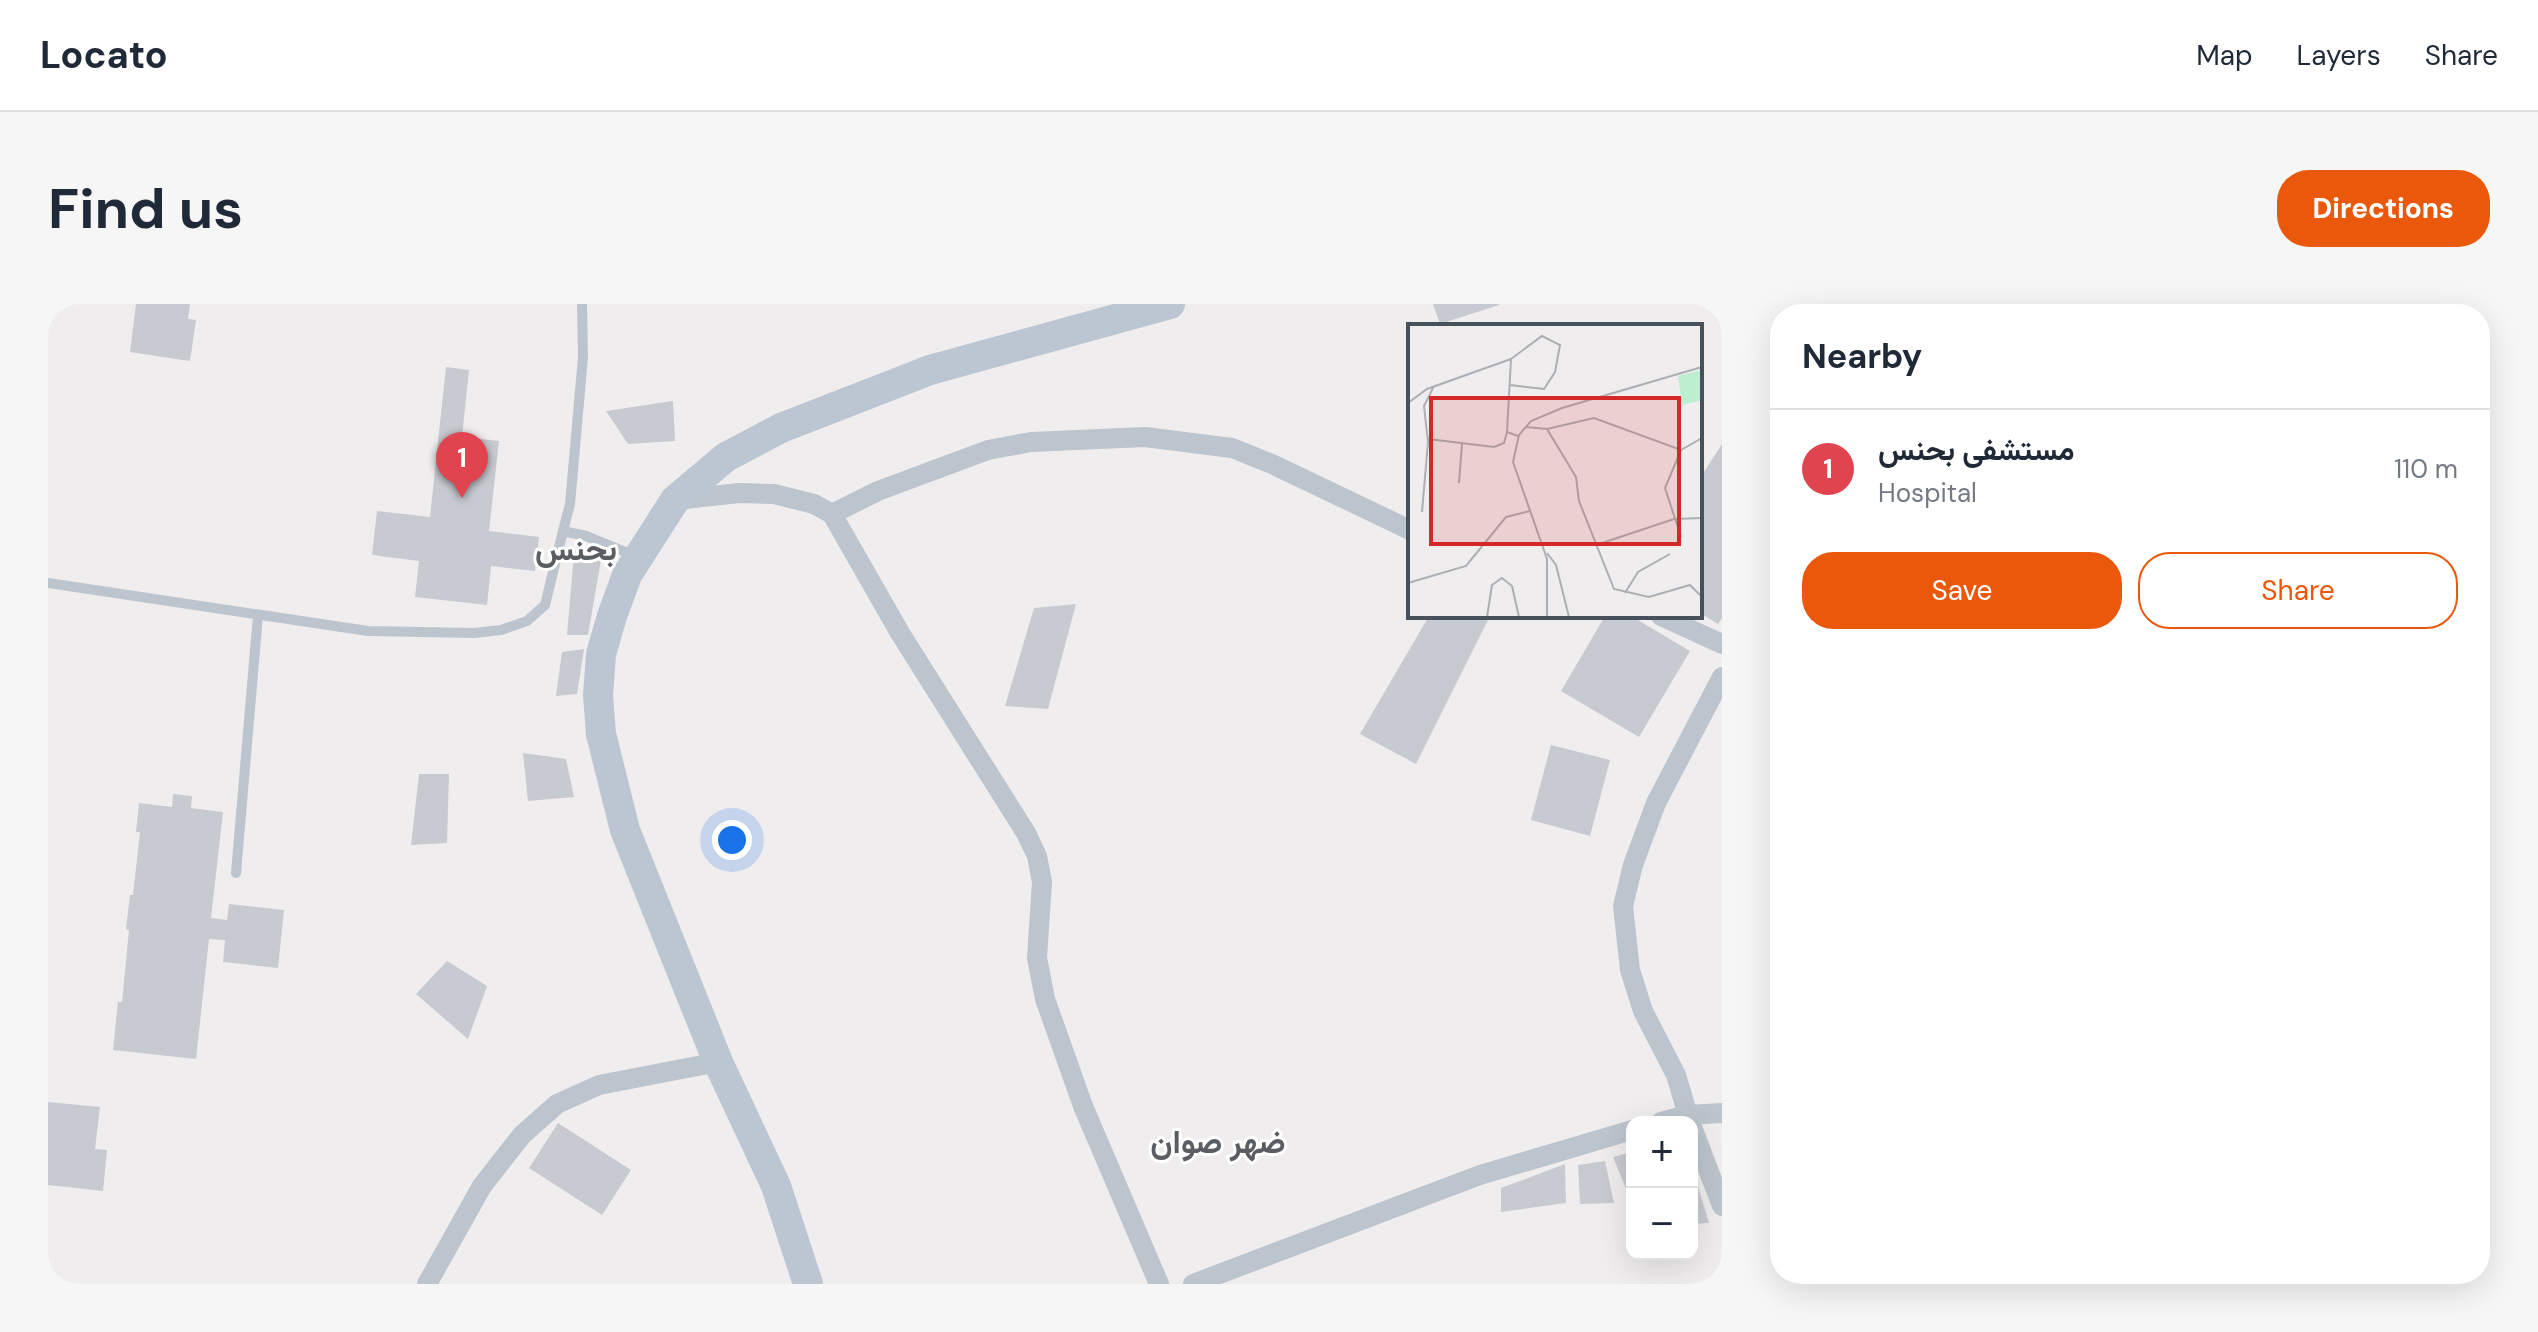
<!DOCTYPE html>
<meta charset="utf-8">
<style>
:root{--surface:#fff;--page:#f6f6f7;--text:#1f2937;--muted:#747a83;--line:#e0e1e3;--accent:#ea580c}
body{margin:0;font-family:"DM Sans",Vazirmatn,sans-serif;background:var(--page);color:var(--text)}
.controls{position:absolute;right:24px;bottom:24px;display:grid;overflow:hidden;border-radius:16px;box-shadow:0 8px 32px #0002}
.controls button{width:72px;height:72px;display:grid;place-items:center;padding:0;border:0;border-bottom:2px solid var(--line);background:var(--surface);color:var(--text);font:40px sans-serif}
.you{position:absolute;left:684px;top:536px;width:28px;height:28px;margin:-20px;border:6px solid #fff;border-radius:50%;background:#1a73e8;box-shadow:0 0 0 12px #1a73e833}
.badge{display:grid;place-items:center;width:52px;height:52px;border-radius:50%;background:var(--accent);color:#fff;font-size:26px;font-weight:700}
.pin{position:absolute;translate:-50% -66px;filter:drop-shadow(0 2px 4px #0008)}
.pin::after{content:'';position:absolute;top:42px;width:28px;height:24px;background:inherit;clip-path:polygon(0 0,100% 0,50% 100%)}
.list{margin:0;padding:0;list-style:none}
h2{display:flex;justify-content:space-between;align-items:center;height:104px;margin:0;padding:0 32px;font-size:34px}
h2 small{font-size:26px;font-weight:400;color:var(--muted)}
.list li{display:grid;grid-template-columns:52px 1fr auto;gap:24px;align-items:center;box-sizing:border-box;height:120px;padding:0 32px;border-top:2px solid var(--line)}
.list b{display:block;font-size:30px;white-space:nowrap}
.list p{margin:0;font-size:26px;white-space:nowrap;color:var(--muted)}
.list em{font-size:26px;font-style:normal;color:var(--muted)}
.actions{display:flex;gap:16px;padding:24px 32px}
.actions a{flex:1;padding:18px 0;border:2px solid var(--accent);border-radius:32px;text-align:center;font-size:28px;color:var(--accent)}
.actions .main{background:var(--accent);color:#fff}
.map{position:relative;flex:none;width:1674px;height:980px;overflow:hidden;border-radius:32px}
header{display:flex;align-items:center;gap:48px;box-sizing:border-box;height:112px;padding:0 40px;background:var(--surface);border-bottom:2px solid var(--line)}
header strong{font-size:38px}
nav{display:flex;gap:44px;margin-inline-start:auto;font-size:28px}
.intro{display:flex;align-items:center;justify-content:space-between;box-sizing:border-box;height:192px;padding:0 48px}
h1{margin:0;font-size:56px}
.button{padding:20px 36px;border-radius:32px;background:var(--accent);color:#fff;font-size:28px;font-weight:700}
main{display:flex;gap:48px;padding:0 48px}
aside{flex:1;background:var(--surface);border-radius:32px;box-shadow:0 8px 32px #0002}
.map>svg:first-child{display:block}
.building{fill:#c7cad0}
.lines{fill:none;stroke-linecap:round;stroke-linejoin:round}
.lane{stroke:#bcc5cd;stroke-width:10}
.street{stroke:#bcc5cd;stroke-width:20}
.secondary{stroke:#bbc6d2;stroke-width:30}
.labels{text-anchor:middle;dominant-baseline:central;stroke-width:6;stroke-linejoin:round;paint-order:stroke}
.quarter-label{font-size:32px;font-weight:bold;fill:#5a5e62;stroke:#fff}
.inset-road{fill:none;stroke:#acafb3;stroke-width:2}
.view{fill:#d62828;fill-opacity:0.15;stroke:#d62828;stroke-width:4}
.inset-edge{fill:none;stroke:#46515b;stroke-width:4}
</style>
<header>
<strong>Locato</strong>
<nav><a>Map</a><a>Layers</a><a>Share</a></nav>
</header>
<div class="intro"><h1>Find us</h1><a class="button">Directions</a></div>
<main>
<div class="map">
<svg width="1674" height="980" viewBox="0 0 1674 980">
<rect width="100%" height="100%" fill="#f0edee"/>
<g class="building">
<path d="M88,0H142L140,15L148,16L142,57L82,48Z"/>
<path d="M1385,0H1451V1L1392,20Z"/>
<path d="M398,63L421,66L414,133L451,137L441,227L491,233L487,267L443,262L439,301L367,293L371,257L324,251L329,207L382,213Z"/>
<path d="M625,97L627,137L580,140L558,107Z"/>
<path d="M1674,140V314L1670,320L1652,309V174Z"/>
<path d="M556,239L540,331H519L526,249Z"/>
<path d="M1028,300L1000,405L957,402L986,304Z"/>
<path d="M1381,312H1442L1368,460L1312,430Z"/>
<path d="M1557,312H1583L1642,347L1591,433L1513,387Z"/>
<path d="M536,345L529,390L508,392L514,348Z"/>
<path d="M1503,441L1562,456L1542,532L1483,516Z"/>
<path d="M475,449L518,455L526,493L480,497Z"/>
<path d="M371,470H401L399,539L363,541Z"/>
<path d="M125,490L144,492L143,504L175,508L163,614L179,616L181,600L236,606L230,664L175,658L177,636L161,635L148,755L65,746L70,698H74L81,626L78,625L82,591H85L92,528H88L91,499L124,503Z"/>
<path d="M399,657L439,682L420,735L368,690Z"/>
<path d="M0,798L52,803L47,845L59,846L55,887L0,881Z"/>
<path d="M510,819L583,866L554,911L481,864Z"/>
<path d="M1584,848V899L1565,853Z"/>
<path d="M1557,857L1566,899L1532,900L1530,861Z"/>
<path d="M1517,860L1518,899L1453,908V884Z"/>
<path d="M1644,866H1645L1661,919L1644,920Z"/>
</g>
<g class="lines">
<g class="lane">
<path d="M534,0L535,53L522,200L515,227L538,232L587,252"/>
<path d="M0,7L5,0"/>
<path d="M0,279L320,327L426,329L453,326L479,317L497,301L515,227"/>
<path d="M188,569L210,311"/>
</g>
<g class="street">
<path d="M627,196L691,189L726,190L766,200L784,210L852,329L978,529L989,552L994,578L989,654L997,695L1035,802L1111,980"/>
<path d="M784,210L830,187L940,146L983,138L1097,133L1184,144L1224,160L1362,226"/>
<path d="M1613,312L1674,340"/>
<path d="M1613,818L1640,811L1674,809"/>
<path d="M1642,818L1628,771L1595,707L1582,666L1575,602L1585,561L1608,499L1674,373"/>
<path d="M1644,823L1674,902"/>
<path d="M379,980L434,882L474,831L509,800L551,781L670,758"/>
<path d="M1145,980L1432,871L1584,826"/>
</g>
<path class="secondary" d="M760,980L728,882L670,758L577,526L553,430L550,391L553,350L564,312L579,271L627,196L678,153L733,124L882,66L1122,0"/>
</g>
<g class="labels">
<g class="quarter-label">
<text x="528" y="245">بحنس</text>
<text x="1170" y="838">ضهر صوان</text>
</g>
</g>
<g transform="translate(1360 20)">
<rect width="294" height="294" fill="#f0edee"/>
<path d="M294,46V76L274,81L270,52Z" fill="#bceecf"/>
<path class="inset-road" d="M102,61L136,65L147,48L152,21L134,12L103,35M0,79L19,65L103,35L99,108L110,112M118,103L139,105L168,153L171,177L206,265L241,273L282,261L294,273M139,105L186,94L273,126L294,114M20,115L86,123L96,119L99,108M273,126L257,164L273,213M51,159L54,120M14,188L20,118L16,82L26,62M188,221L266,195L294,194M139,229L148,241L161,293M0,259L58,242L98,193L122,187M217,269L230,248L262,230M79,293L84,261L94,254L104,262L111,293M139,293V235L105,138L111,111L123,97L154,84L294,43"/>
<path class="view" d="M23,74H271V220H23Z"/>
<rect width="294" height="294" class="inset-edge"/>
</g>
</svg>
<div class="controls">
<button>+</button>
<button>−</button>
</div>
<div class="you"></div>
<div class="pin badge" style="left:414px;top:194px;background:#e0444e">1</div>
</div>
<aside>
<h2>Nearby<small></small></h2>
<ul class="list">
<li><span class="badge" style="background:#e0444e">1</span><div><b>مستشفى بحنس</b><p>Hospital</p></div><em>110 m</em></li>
</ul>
<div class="actions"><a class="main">Save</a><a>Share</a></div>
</aside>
</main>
